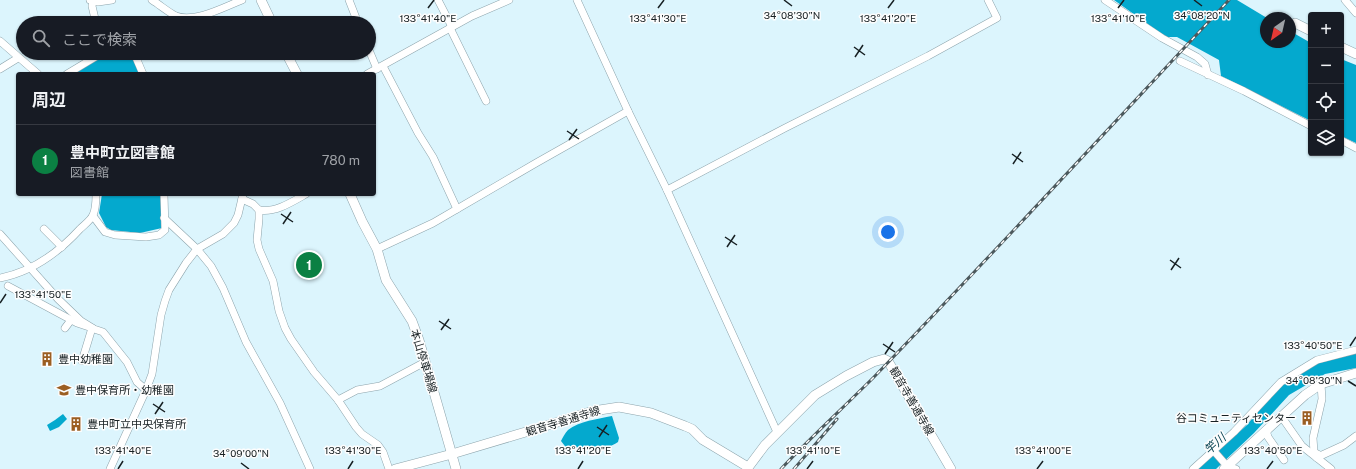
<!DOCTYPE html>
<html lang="ja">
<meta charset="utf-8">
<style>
:root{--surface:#171b24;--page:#20242c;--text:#f1f3f6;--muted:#9ea1a6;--line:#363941;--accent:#0b8043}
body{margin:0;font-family:"Public Sans","Noto Sans JP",sans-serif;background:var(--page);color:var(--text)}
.controls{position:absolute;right:12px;top:12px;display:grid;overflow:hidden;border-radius:4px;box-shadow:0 1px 3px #0004}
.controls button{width:36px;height:36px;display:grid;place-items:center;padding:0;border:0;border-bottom:1px solid var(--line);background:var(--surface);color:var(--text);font:20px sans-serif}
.compass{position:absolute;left:1260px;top:12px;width:36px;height:36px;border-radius:50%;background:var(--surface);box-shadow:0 1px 3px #0004;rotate:214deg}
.you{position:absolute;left:888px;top:232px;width:14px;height:14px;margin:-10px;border:3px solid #fff;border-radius:50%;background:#1a73e8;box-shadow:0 0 0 6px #1a73e833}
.badge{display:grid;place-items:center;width:26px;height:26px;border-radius:50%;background:var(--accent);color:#fff;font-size:13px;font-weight:700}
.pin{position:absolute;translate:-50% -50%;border:2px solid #fff;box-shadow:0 1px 4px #0006}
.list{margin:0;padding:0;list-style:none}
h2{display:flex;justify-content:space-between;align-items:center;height:52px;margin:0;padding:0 16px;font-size:17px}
h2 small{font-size:13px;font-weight:400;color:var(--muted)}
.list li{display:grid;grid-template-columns:26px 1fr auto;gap:12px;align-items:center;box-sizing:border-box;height:72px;padding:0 16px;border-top:1px solid var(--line)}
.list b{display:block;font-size:15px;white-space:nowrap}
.list p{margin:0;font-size:13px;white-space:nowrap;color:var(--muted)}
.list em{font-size:13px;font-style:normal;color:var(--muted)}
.icon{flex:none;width:22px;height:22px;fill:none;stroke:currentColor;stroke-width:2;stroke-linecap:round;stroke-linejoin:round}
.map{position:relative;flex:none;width:1356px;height:469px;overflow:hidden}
.search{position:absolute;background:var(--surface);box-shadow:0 1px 3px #0004;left:16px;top:16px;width:360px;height:44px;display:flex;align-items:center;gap:10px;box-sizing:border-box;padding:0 14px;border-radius:22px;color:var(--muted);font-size:15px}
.panel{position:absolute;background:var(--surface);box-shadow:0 1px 3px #0004;left:16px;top:72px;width:360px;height:124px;border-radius:4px}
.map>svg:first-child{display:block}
.water{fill:#04a9ce}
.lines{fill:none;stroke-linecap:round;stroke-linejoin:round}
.minor-casing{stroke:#8da4ac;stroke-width:8}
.major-casing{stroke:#8da4ac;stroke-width:10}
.minor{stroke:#fff;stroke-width:7}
.major{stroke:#fff;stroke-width:9}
.rail-casing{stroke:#4c595d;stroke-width:3}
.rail{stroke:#fdfdfd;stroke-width:1.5;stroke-dasharray:4.5;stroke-linecap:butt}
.ticks{fill:none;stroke:#172023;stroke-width:1.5}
.labels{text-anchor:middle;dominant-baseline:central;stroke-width:3;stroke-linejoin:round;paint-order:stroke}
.poi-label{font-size:11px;fill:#172023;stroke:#fdfdfd;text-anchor:start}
.street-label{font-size:11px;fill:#172023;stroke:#fdfdfd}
.water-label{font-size:12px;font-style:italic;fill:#074352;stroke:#fdfdfd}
.ticks-label{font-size:10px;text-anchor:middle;fill:#172023;stroke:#fdfdfd;stroke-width:3;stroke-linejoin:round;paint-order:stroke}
</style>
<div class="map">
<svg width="1356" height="469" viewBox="0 0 1356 469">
<rect width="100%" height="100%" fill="#dcf5fd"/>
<g class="water">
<path d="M1114,0H1237L1267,18H1266V42H1290V31L1311,43V121L1221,76L1219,60L1177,37H1166Z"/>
<path d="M107,53H132L140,74H74Z"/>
<path d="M1341,59L1356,65V143L1341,136Z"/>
<path d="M102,194H162V228L140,233L111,230L106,227L99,213Z"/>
<path d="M1356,353V368L1325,374L1289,395L1254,433L1216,469H1198L1247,425L1274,392L1285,382L1316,362Z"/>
<path d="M63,414L67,419L59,427L50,431L47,425L55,420Z"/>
<path d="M612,416L619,438L618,442C612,446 604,449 597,449C587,449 578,445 568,450L561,441C563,437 565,433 568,430C579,421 598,419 612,416Z"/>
</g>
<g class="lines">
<defs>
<g id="minor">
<path d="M90,0L98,2L112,0"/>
<path d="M152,0C160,5 168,12 176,16C195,23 224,7 242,0"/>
<path d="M349,0L358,23"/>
<path d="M438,0L452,27"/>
<path d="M577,0L628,111L667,190L777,432"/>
<path d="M1105,0L1162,38L1197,57L1205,64L1208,75"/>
<path d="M1345,0L1356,13"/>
<path d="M93,1L92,6L96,23"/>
<path d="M450,28L486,101"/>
<path d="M0,41L38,74"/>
<path d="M369,50L377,69"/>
<path d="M134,53L143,74"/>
<path d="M1180,61L1244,91L1311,126"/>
<path d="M383,66L418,133L433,157L457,209"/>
<path d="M0,69L18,58"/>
<path d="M67,74L102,53"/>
<path d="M367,74L472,16L509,0"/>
<path d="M1341,140L1356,148"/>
<path d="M667,190L785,128L928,56L997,18L988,0"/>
<path d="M242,199L253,204L259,210V219L257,240L259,249L273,281L279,311L285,328L291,339L314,372L338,400L356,427L362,434L378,445L383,452L389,469"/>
<path d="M259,210C275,213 292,202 306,194"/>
<path d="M93,216L105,232L115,235L146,237L159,235L165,230L164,194"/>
<path d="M164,218L197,249L211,266L223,288L246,342L280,403L310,469"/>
<path d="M44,229L62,247"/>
<path d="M0,234L58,299L81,321L94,329L103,332L127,362L137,382L146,390"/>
<path d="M377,249L433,223L536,163L628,111"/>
<path d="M0,278C31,272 59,252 80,229C84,225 91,220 93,215C96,209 96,201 96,194"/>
<path d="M8,286L77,323L92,328L82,361"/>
<path d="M65,328L71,320"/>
<path d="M338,400L357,390L380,386L425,362"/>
<path d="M1281,416L1302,446L1331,469"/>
<path d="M1266,430L1268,437L1284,460"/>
<path d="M1213,450L1227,466L1236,469"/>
<path d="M1319,455L1314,452L1313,438L1322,399L1321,384"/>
<path d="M1317,458L1319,455L1320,456L1344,445L1356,436"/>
<path d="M110,469L146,390L152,374L161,315L165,301L169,290L186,263L197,249L223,234L234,223L238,215L243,194"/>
<path d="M1193,469L1234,432L1281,382L1317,360L1356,350"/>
</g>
<g id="major">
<path d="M261,0L272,23"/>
<path d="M1295,23L1311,31"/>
<path d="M1341,47L1356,54"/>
<path d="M286,53L297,74"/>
<path d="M350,194L362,221L377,249L386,280L412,321L419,340L456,469"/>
<path d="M395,469L452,454L539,428L593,411L619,407L651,413L685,426L692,429L703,440L748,467"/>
<path d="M747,469L765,445L815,395L846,376L873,362L884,359L888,361L951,469"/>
<path d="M1224,469L1305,395L1321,384L1356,373"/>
</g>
</defs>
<use href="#minor" class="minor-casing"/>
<use href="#major" class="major-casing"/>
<use href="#minor" class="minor"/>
<use href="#major" class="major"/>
<defs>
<g id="rail">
<path d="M781,469C811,437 843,408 874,377C994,253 1111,126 1229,0"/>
<path d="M794,469L837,419"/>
</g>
</defs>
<use href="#rail" class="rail-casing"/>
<use href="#rail" class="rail"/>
</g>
<path class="ticks" d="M784,0L792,6M1194,0L1202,6M428,8L434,0M658,8L664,0M888,8L894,0M1118,8L1124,0M854,47L865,55M855,57L863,45M567,131L579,139M569,140L577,129M1012,154L1023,162M1013,164L1021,152M281,214L293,222M283,224L291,212M725,237L737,245M727,247L735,235M1170,260L1181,268M1171,270L1179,258M0,303L6,294M439,321L451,329M441,330L449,319M883,344L895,352M1350,346L1356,337M885,354L893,342M1348,381L1356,386M153,404L165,412M155,414L163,402M597,427L609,435M599,437L607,425M241,463L249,469M118,469L123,461M348,469L353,461M578,469L583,461M807,469L813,461M1037,469L1043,461M1267,469L1273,461"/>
<defs>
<symbol id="building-bare" viewBox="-9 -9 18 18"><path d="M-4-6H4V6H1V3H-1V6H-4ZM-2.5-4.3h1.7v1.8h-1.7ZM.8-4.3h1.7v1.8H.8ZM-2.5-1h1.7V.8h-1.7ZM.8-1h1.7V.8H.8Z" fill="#9b5e22" stroke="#fdfdfd" stroke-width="2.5" paint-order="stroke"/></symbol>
<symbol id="school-bare" viewBox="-9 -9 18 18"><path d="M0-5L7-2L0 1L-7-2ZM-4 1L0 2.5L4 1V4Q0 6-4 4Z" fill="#9b5e22" stroke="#fdfdfd" stroke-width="2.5" paint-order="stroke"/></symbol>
</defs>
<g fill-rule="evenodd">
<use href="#building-bare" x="37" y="349" width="20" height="20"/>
<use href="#school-bare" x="54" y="380" width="20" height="20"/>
<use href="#building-bare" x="1297" y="408" width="20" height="20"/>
<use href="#building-bare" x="66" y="414" width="20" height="20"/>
</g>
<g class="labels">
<g class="poi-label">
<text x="58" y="359">豊中幼稚園</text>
<text x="75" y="390">豊中保育所・幼稚園</text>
<text x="1296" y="418" text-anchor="end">谷コミュニティセンター</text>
<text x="87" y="424">豊中町立中央保育所</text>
</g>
<g class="street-label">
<text transform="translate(424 361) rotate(73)">本山停車場線</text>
<text transform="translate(912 401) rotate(60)">観音寺善通寺線</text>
<text transform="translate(563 421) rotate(-17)">観音寺善通寺線</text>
</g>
<g class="water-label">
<text transform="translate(1215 444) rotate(-42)">竿川</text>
</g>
</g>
<g class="ticks-label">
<text x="792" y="19">34°08'30"N</text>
<text x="1202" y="19">34°08'20"N</text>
<text x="428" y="22">133°41'40"E</text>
<text x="658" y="22">133°41'30"E</text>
<text x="888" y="22">133°41'20"E</text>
<text x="1118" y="22">133°41'10"E</text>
<text x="43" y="298">133°41'50"E</text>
<text x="1313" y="349">133°40'50"E</text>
<text x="1314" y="384">34°08'30"N</text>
<text x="123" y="454">133°41'40"E</text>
<text x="353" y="454">133°41'30"E</text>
<text x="583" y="454">133°41'20"E</text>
<text x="813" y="454">133°41'10"E</text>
<text x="1043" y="454">133°41'00"E</text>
<text x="1273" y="454">133°40'50"E</text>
<text x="241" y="457">34°09'00"N</text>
</g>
</svg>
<div class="controls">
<button>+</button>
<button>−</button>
<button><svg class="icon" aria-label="locate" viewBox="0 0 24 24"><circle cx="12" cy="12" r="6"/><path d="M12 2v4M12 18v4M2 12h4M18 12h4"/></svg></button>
<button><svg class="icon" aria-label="layers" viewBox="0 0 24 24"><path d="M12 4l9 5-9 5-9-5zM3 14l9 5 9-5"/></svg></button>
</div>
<svg class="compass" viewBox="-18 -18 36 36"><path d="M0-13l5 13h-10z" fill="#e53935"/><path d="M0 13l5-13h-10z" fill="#9ea1a6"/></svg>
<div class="you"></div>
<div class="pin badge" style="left:309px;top:265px">1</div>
<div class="search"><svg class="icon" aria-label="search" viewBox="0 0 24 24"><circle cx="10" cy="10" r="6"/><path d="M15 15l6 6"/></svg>ここで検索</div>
<section class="panel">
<h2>周辺<small></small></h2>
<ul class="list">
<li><span class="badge">1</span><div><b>豊中町立図書館</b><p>図書館</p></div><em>780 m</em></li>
</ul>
</section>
</div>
